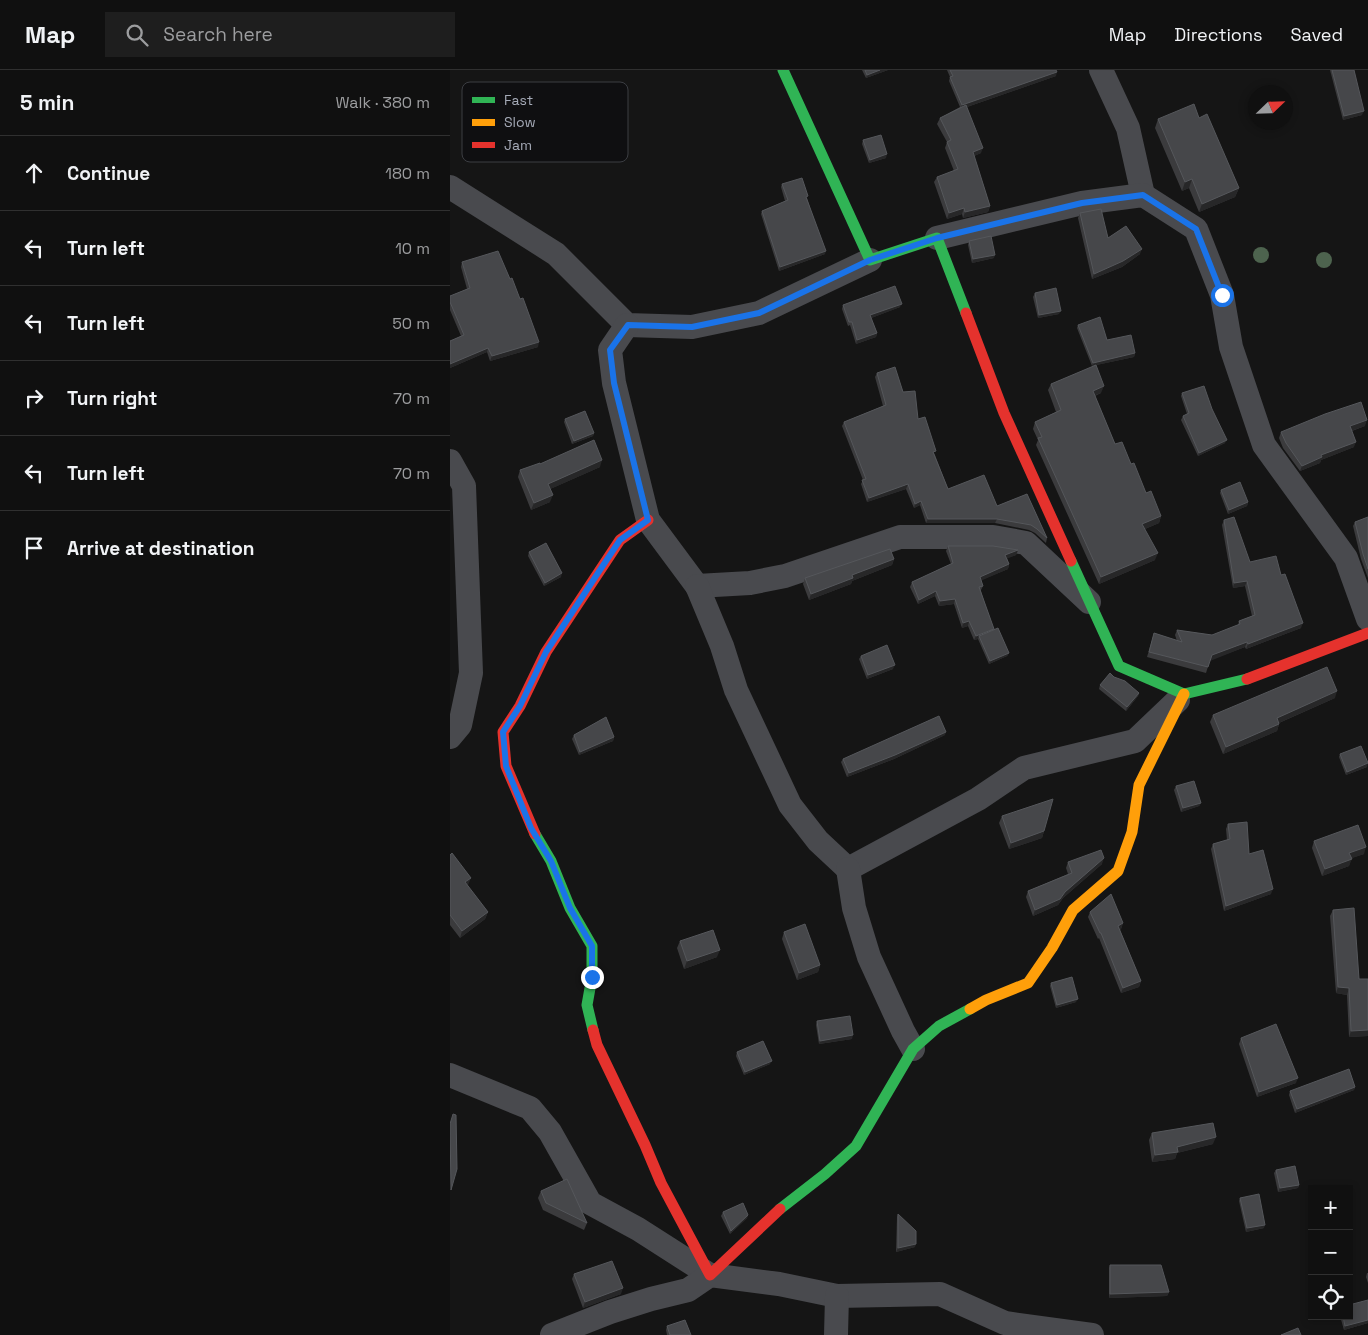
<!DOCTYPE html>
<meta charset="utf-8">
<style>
:root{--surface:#101010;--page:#1e1e1e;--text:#f1f3f6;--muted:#9c9d9f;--line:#303030}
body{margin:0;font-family:"Space Grotesk",sans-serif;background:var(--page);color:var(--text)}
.controls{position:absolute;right:15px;bottom:15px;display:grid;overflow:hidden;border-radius:0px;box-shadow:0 2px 8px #0003}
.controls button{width:45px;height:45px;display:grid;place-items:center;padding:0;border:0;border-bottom:1px solid var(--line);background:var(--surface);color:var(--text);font:25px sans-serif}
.compass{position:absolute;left:798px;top:15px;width:45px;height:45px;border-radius:50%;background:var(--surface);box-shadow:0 2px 8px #0003;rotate:67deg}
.stop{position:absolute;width:15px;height:15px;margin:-11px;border:4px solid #1a73e8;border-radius:50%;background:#fff}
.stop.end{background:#1a73e8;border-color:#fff;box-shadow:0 1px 5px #0008}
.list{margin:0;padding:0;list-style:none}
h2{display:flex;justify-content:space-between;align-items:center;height:65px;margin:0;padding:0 20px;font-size:21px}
h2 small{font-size:16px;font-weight:400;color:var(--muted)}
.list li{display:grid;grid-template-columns:32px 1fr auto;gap:15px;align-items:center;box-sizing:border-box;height:75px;padding:0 20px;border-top:1px solid var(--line)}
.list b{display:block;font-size:19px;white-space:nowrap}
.list em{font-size:16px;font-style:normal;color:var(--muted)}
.icon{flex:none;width:28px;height:28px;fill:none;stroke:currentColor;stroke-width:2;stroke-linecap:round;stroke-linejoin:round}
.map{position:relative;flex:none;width:918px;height:1265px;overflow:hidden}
header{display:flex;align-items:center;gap:30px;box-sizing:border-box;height:70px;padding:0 25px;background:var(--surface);border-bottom:1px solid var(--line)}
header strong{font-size:24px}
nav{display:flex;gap:28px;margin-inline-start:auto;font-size:18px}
.search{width:350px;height:45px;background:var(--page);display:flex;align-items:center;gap:12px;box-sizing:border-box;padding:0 18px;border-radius:0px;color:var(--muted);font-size:19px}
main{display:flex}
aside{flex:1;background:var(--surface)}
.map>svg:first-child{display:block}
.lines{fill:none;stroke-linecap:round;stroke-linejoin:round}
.street{stroke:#494a4e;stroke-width:24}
.fast{stroke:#30b455;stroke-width:11}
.slow{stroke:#ff9f0a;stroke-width:11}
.jam{stroke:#e5322d;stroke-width:11}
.tree{fill:#4d634e}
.wall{fill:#3b3b3d}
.shaded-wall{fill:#272728}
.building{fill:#46474a;stroke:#55575b}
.route{stroke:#1a73e8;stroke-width:6}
.key{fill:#0f0f11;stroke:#3c3e43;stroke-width:1}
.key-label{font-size:14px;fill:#a5aab7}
</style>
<header>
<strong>Map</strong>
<div class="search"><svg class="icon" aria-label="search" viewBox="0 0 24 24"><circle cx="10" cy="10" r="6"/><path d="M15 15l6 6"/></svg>Search here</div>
<nav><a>Map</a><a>Directions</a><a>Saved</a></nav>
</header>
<main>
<aside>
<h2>5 min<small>Walk · 380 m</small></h2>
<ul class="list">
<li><svg class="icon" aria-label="ahead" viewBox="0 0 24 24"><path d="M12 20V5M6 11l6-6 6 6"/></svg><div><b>Continue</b></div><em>180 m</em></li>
<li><svg class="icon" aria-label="left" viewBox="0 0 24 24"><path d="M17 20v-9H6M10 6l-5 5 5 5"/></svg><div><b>Turn left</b></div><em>10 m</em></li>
<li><svg class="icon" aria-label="left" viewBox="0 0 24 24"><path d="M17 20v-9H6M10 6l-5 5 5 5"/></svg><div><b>Turn left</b></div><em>50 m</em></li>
<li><svg class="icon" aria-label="right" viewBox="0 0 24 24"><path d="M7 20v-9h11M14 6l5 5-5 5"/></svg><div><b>Turn right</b></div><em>70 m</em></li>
<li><svg class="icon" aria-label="left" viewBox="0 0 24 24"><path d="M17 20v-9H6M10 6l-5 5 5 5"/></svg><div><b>Turn left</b></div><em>70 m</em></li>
<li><svg class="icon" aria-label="arrive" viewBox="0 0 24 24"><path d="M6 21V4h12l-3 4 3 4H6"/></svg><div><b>Arrive at destination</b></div></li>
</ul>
</aside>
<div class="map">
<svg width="918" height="1265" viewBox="0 0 918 1265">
<rect width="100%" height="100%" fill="#151515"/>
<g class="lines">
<g class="street">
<path d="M651,0L678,58L693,125"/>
<path d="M0,117L106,184L177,255L242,257L309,243L420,190"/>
<path d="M487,168L632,133L693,125L746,159L772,225L781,277L814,375L896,488L918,549"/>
<path d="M177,255L160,280L164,313L198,450L247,516L300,513L335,506L450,467H543L576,473L639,532"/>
<path d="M0,391L14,416L21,603L10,655L0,667"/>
<path d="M247,516L272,576L286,620L340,735L368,771L398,799L528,729L574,698L685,671L728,630"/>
<path d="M398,799L404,838L419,887L453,961L463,979"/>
<path d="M0,1005L80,1038L100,1062L140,1133L188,1159L260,1205"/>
<path d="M102,1265L160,1242L201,1229L238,1220L260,1205L329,1214L387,1226L490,1224L555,1253L642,1265"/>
<path d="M386,1265L387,1226"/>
</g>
<g class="fast">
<path d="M333,0L420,190L487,168L516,243"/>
<path d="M621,491L669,596L734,624L797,609"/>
<path d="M85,764L101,791L120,838L142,876V907L137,935L143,960"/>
<path d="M330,1139L375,1104L406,1076L463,979L489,956L520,939"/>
</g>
<path class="slow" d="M520,939L536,930L578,913L602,878L623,840L668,801L682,762L689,715L734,624"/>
<g class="jam">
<path d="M516,243L554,343L621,491"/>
<path d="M797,609L918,563"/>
<path d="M85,764L56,696L53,662L70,636L96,582L170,470L198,450"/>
<path d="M143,960L147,975L195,1075L211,1113L260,1205L330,1139"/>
</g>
</g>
<g class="tree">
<circle cx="811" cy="185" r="8"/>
<circle cx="874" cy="190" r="8"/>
</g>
<g class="wall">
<path d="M412,0H438L416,8Z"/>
<path d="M497,0H606V6L517,37L531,83L524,86L540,136L538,142L513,148L512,144L497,149L484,112L487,107L504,101L495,78L497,72L487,54L490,48L510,37L499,11L500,7Z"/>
<path d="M880,0H904L912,45L893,50Z"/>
<path d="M749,48L789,118L785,127L749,142L739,118L732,121L705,58L708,49Z"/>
<path d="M413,70L436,88L419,93L412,74Z"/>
<path d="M332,114L357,128L375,184L329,201L311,144L312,141L335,131L331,117Z"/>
<path d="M630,143L658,168L690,184L672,197L642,209L628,148Z"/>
<path d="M519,171L544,188L522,193L518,175Z"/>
<path d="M12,192L88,277L40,291L37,282L0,298V271L11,266L0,240V226L17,219L11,197Z"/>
<path d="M585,223L609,244L588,248L583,227Z"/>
<path d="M393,235L450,237L421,248L427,263L426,267L406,274L400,255L398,256L392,239Z"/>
<path d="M628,255L657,270L685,283L684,287L646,295L651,323L645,326L665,374L681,394L696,423L711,446L709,453L695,459L705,490L649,514L586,375L588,370L583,359L585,352L606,342L598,320L601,314L645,296H642L627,258Z"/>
<path d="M427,303L453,322L468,349L485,385L498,419L547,436L577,424L597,468L596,473L585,463L579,460L545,453H476L470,435L464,438L456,419L417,432L411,414L413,410L392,356L394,352L433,336L425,307Z"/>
<path d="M732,323L762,339L775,373L748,386L731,350L733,346L737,344L731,326Z"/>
<path d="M115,349L144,363L143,366L122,374L114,352Z"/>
<path d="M915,356L902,361L904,377L871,390L870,393L850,401L833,378L829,368L831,362Z"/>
<path d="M90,394L150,397L100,419V432L81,440L68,407L70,400Z"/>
<path d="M771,420L798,432L797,436L778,444L770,423Z"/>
<path d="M918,447V508L911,489L903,456L905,452Z"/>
<path d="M774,450L800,492L831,505L851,558L796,579L795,577L760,590L756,603L697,587L704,563L727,571L725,565L727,560L762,565L788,555L789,551L802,546L795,516L783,518L772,455Z"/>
<path d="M498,476L568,480L566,485L557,488L559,494L558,499L531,510L533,516L531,520V521L543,560L559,583L557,586L539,594L528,569L524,570L518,556L512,558L504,534L489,536L485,526L468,534L460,517L462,512L501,494L496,481Z"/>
<path d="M79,482L111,507L94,516L78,486Z"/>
<path d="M444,489L442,495L402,511L401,514L359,530L353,514L355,508Z"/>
<path d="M411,586L443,599L417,609L409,589Z"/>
<path d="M664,607L689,623L688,626L676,641L649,619L650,615Z"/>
<path d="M885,628L829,653V654L827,661L773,684L760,652L763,645Z"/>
<path d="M124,665L164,667L163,671L129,685L122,669Z"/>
<path d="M495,665L444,689L397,707L391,692L393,689Z"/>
<path d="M890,684L917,697L896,705L889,687Z"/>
<path d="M726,716L751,733L749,736L731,742L724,720Z"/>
<path d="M552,746L594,761L592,768L559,779L549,753Z"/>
<path d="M778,754L821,824L774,841L761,779L763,774L777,770L776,759Z"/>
<path d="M864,771L914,784L901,788L899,796L872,806L862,778Z"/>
<path d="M0,785L18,815L17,816L38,842L35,849L10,868L0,855Z"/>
<path d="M618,792L652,794L613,828L608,835L583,846L576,827L578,821L618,804L616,798Z"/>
<path d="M883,840L909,909L918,966L899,967L897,925L886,923L880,846Z"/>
<path d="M640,842L673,853L671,859L670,860L691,911L689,917L671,923L649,868L648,869L638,847Z"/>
<path d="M334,862L370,895L368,902L347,910L332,869Z"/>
<path d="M230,871L267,887L234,899L227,878Z"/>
<path d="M601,913L626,932L606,938L600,916Z"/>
<path d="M367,951L402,969L369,974L366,955Z"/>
<path d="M791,968L846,1013L807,1027L789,974Z"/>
<path d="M287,982L320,994L294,1005L286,986Z"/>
<path d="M905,1017L904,1020L845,1043L839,1025L840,1021Z"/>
<path d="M702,1063L763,1074L727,1083L725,1089L702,1092L699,1070Z"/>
<path d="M826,1100L849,1115L848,1118L828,1122L824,1103Z"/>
<path d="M91,1121L137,1153L134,1160L93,1140L88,1128Z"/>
<path d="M790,1128L814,1158L796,1162L789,1131Z"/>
<path d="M273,1142L298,1145L297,1148L280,1164L271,1146Z"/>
<path d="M448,1144L465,1177L446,1182L447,1147Z"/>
<path d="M660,1195L719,1222L717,1226L659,1228V1198Z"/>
<path d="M917,1203H918V1213L916,1207Z"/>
<path d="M124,1204L171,1224L133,1238L122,1209Z"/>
<path d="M918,1230V1253L894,1260L890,1246H899Z"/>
<path d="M217,1256L241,1265H217L216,1260Z"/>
</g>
<g class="shaded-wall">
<path d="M430,0H438L416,8L417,5Z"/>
<path d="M607,2L606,6L511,39L512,35Z"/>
<path d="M914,41L912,45L893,50L894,46Z"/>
<path d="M533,78L531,83L520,88L523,82Z"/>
<path d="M437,84L436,88L419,93L420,90Z"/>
<path d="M742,109L739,118L732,121L735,112Z"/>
<path d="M789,118L785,127L749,142L752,134Z"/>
<path d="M540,136L538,142L513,148L515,142Z"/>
<path d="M514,138L512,144L497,149L499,143Z"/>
<path d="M692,179L690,184L672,197L642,209L644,204Z"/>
<path d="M376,181L375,184L329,201L330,197Z"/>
<path d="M545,185L544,188L522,193L523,189Z"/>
<path d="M452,234L450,237L419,249L420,245Z"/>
<path d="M611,241L609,244L588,248L589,245Z"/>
<path d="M427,263L426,267L406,274L407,270Z"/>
<path d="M89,272L88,277L40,291L42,286Z"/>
<path d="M38,278L37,282L0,298V294Z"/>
<path d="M685,283L684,287L642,296L643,293Z"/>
<path d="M654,316L651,323L640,327L643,321Z"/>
<path d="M917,350L915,356L898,362L900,356Z"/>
<path d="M144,363L143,366L122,374L124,371Z"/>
<path d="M777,370L775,373L748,386L749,383Z"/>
<path d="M906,372L904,377L871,390L870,393L850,401L852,396L871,385Z"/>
<path d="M152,390L150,397L96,421L98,414Z"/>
<path d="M458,414L456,419L417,432L419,428Z"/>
<path d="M103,425L100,432L81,440L84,433Z"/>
<path d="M471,431L470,435L464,438L465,434Z"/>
<path d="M798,432L797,436L778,444L779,440Z"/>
<path d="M711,446L709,453L690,461L692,454Z"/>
<path d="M478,449H547L545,453H476Z"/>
<path d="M568,480L566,485L554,490L555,485Z"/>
<path d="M708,483L705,490L649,514L651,507Z"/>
<path d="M444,489L442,495L402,511L401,514L359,530L361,524L402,505Z"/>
<path d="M559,494L558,499L528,512L530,507Z"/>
<path d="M112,503L111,507L94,516L95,513Z"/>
<path d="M797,511L795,516L783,518L784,513Z"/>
<path d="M486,521L485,526L468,534L469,530Z"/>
<path d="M505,529L504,534L489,536L490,531Z"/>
<path d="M519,551L518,556L512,558L513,553Z"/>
<path d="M853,553L851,558L796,579L798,574Z"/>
<path d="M544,559L542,563L529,566L528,569L524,570L526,566Z"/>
<path d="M797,572L795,577L760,591L762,585Z"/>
<path d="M559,583L557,586L539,594L540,591Z"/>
<path d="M445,595L443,599L417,609L418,605Z"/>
<path d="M887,621L885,628L824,655L827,648Z"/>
<path d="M689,623L688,626L676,641L677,637Z"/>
<path d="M829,654L827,661L773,684L776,677Z"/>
<path d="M496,662L495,665L444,689L397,707L399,703Z"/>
<path d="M164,667L163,671L129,685L130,682Z"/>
<path d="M918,693L917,697L896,705L897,702Z"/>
<path d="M751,733L749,736L731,742L733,738Z"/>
<path d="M594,761L592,768L559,779L561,773Z"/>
<path d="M916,777L914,784L897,790L899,783Z"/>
<path d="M654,788L652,794L613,828L608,835L583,846L585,840L615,822Z"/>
<path d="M902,789L899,796L872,806L875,799Z"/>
<path d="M21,808L18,815L12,819L15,812Z"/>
<path d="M823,819L821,824L774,841L776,836Z"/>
<path d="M38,842L35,849L10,868L12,861Z"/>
<path d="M673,853L671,859L666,861L668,856Z"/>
<path d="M270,880L267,887L234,899L237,891Z"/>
<path d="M370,895L368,902L347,910L349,903Z"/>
<path d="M691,911L689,917L671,923L673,918Z"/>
<path d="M888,917L899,918L897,925L886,923Z"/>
<path d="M628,929L626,932L606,938L607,935Z"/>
<path d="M918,960V966L899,967L901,961Z"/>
<path d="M403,965L402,969L369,974L370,971Z"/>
<path d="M322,991L320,994L294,1005L295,1002Z"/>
<path d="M848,1008L846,1013L807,1027L809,1022Z"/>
<path d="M905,1017L904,1020L845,1043L847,1039Z"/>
<path d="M766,1067L763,1074L727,1083L725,1089L702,1092L705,1085L727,1077Z"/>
<path d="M849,1115L848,1118L828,1122L830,1118Z"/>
<path d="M298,1145L297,1148L280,1164L281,1161Z"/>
<path d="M815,1155L814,1158L796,1162L797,1158Z"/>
<path d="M466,1174L465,1177L446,1182L448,1178Z"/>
<path d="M173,1218L171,1224L133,1238L135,1232Z"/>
<path d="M719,1222L717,1226L659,1228L660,1224Z"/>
<path d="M918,1250V1253L894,1260L895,1256Z"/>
</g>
<g class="building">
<path d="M415,0H430L417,5Z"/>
<path d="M500,0H606L607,2L512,35L500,7L503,6Z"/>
<path d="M882,0H904L914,41L894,46Z"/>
<path d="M744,34L749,48L757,44L789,118L752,134L742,109L735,112L708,49Z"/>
<path d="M516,35L533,78L523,82L540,136L515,142L514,138L499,143L487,107L508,99L497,72L501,70L490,48Z"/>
<path d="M431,65L437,84L420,90L413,70Z"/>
<path d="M352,108L358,126L356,127L376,181L330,197L312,141L338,130L332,114Z"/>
<path d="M651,139L658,168L676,156L692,179L673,191L644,204L630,143Z"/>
<path d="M541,166L545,185L523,189L519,171Z"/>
<path d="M48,181L60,209L62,208L70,229L73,228L89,272L42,286L38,278L0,294V271L14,265L0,232V226L20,218L12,192Z"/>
<path d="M445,216L452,234L420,245L427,263L407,270L402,252H399L393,235Z"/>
<path d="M606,218L611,241L589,245L585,223Z"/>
<path d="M650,247L657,270L681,265L685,283L643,293L628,255Z"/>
<path d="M646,295L654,316L643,321L665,374L672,372L681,394L684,393L696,423L701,421L711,446L692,454L708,483L651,507L588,368L592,367L585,352L611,340L601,314Z"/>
<path d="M445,297L453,322L465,321L468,349L475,347L486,381L483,382L498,419L534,405L547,436L577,424L597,468L587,459L581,455L547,449H478L471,431L465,434L458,414L419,428L412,410L416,409L394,352L436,335L427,303Z"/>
<path d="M754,316L762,339L777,370L749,383L733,346L739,343L732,323Z"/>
<path d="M911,332L917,350L900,356L906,372L871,385L872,387L852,396L836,373L831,362L875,344Z"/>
<path d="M135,341L144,363L124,371L115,349Z"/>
<path d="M144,370L152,390L98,414L103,425L84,433L70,400L90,393V394Z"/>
<path d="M790,412L798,432L779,440L771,420Z"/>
<path d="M784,447L800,492L826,486L831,505L835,504L853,553L798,574L797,572L762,585L758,597L699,582L704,563L732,572L727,560L762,565L790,554L789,551L805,545L797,511L784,513L774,450Z"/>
<path d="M918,447V499L913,484L905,452Z"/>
<path d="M96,473L112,503L95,513L79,482Z"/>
<path d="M498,476H543L568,480L555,485L559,494L530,507L533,516L529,517L544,559L526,566L519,551L513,553L505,529L490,531L486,521L469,530L462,512L503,493Z"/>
<path d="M440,479L444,489L402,505L403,508L361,524L355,508Z"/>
<path d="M548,558L559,583L540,591L529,566Z"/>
<path d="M437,575L445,595L418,605L411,586Z"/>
<path d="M877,597L887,621L827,648L829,654L776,677L763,645Z"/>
<path d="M660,603L664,607L675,611L689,623L677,637L650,615Z"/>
<path d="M489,646L496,662L445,685L399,703L393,689Z"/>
<path d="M156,647L164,667L130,682L124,665Z"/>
<path d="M911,676L918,693L897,702L890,684Z"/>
<path d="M744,711L751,733L733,738L726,716Z"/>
<path d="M603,729L594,761L561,773L552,746Z"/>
<path d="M797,752L799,784L813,780L823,819L776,836L763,774L780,769L778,754Z"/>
<path d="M908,755L916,777L899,783L902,789L875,799L864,771Z"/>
<path d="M651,780L654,788L615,822L610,829L585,840L578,821L622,803L618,792Z"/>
<path d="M2,783L21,808L15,812L38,842L12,861L0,845V785Z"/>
<path d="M661,824L673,853L668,856L691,911L673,918L651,863H650L640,842Z"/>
<path d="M904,838L909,909H918V960L901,961L899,918L888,917L883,840Z"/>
<path d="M355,854L370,895L349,903L334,862Z"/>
<path d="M263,860L270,880L237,891L230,871Z"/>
<path d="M622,907L628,929L607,935L601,913Z"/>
<path d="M400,946L403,965L370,971L367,951Z"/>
<path d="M826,954L848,1008L809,1022L791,968Z"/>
<path d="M313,971L322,991L295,1002L287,982Z"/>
<path d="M899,999L905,1017L847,1039L840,1021Z"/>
<path d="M3,1044L6,1045L7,1099L1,1120L0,1054Z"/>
<path d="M763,1053L766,1067L727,1077L728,1082L705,1085L702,1063Z"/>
<path d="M845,1096L849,1115L830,1118L826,1100Z"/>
<path d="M117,1109L137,1153L96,1133L91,1121Z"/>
<path d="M809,1124L815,1155L797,1158L790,1128Z"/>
<path d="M293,1133L298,1145L281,1161L273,1142Z"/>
<path d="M448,1144L466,1161V1174L448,1178Z"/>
<path d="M162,1191L173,1218L135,1232L124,1204Z"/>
<path d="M660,1195H711L719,1222L660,1224Z"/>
<path d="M918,1230V1250L895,1256L893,1246H899V1235Z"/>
<path d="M235,1250L241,1265H220L217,1256Z"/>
<path d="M848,1258L851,1265H831Z"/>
</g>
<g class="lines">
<path class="route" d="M142,907V876L120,838L101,791L81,758L56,696L53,662L70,636L96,582L148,503L170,470L198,450L164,313L160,280L178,255L242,257L309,243L420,190L487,168L632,133L693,125L746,159L772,225"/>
</g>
<rect x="12" y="12" width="166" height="80" rx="8" class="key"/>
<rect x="22" y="27" width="23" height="6" fill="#30b455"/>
<rect x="22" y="49" width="23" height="7" fill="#ff9f0a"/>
<rect x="22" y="72" width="23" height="6" fill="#e5322d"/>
<g class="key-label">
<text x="54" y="35">Fast</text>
<text x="54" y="57">Slow</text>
<text x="54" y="80">Jam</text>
</g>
</svg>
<div class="controls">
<button>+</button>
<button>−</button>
<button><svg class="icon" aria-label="locate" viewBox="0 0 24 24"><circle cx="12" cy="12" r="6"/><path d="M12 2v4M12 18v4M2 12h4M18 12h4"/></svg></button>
</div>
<svg class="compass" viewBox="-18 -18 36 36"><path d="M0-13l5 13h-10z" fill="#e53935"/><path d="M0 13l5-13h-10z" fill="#9c9d9f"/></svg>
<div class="stop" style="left:772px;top:225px"></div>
<div class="stop end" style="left:142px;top:907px"></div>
</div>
</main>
